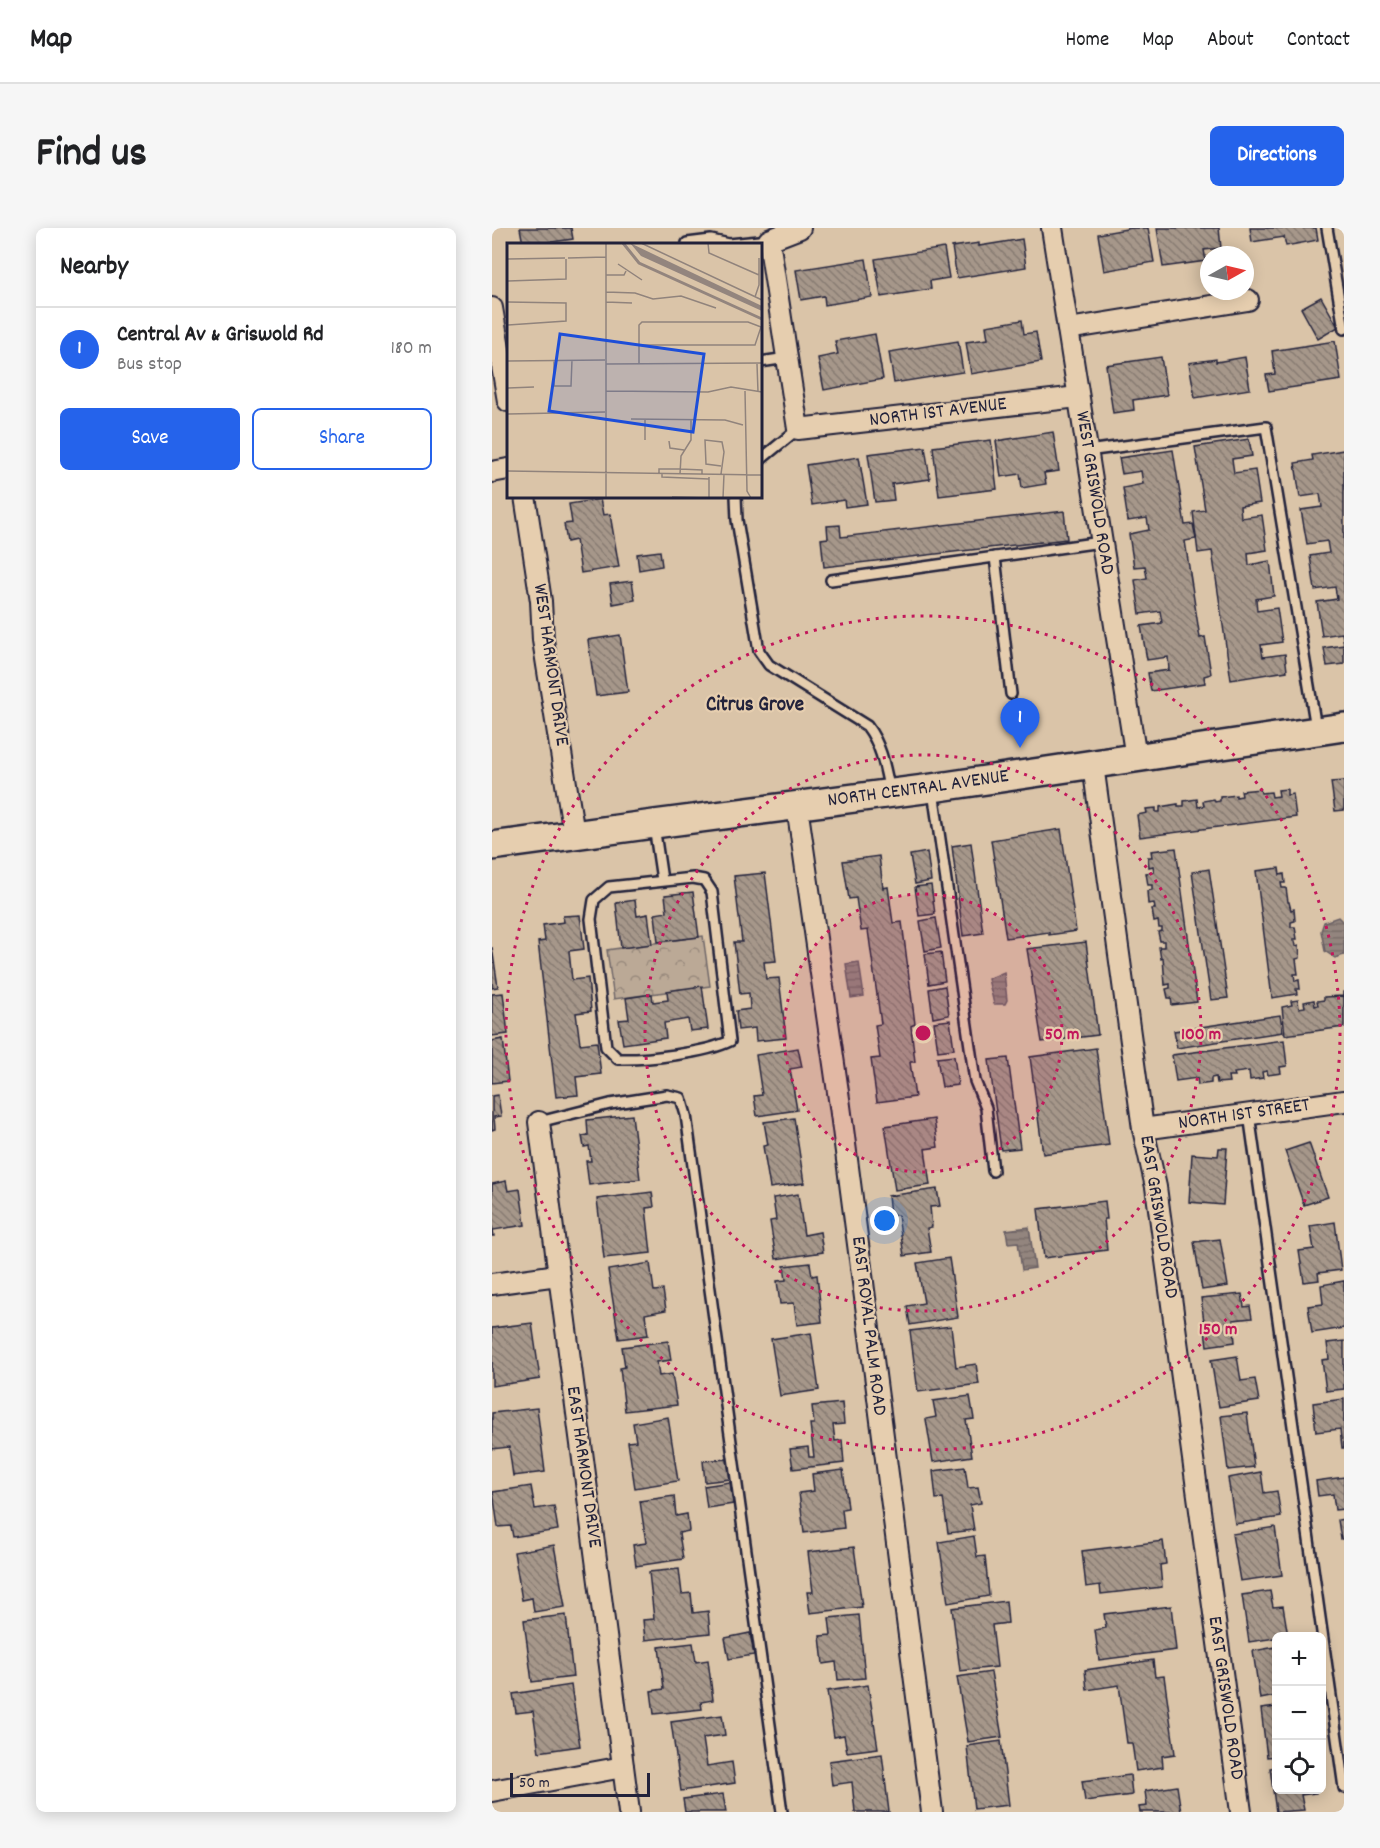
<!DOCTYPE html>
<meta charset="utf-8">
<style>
:root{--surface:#fff;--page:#f6f6f6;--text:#202124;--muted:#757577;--line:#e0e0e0;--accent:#2563eb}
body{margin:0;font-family:Dekko,sans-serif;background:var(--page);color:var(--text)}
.controls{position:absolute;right:18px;bottom:18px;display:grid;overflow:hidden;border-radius:9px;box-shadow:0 3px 15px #0003}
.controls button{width:54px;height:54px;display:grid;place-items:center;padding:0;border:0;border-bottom:2px solid var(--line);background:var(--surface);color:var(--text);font:30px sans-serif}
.compass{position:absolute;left:708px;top:18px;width:54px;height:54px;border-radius:50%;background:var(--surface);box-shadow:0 3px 15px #0003;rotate:82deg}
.scale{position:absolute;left:18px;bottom:15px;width:140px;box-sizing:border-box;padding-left:6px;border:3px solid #22223b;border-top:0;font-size:16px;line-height:21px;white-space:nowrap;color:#22223b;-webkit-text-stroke:4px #e6ceaf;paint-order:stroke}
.you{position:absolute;left:393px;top:993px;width:21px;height:21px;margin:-15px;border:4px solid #fff;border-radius:50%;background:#1a73e8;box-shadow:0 0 0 9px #1a73e833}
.badge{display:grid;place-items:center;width:39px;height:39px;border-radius:50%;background:var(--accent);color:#fff;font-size:20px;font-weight:700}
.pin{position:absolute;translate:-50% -50px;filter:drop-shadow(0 2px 3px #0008)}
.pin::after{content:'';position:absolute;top:32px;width:21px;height:18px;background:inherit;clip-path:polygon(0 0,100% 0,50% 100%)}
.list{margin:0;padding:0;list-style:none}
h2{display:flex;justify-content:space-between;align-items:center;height:78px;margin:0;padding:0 24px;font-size:26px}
h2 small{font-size:20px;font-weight:400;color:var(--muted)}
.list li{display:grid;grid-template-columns:39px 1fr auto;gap:18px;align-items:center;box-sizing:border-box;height:84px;padding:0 24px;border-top:2px solid var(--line)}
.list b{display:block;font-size:22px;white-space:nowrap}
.list p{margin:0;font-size:20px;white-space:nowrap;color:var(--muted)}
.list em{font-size:20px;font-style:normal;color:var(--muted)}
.actions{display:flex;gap:12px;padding:18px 24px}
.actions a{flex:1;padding:14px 0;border:2px solid var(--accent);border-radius:9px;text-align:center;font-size:21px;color:var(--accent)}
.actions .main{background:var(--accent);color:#fff}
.icon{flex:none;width:33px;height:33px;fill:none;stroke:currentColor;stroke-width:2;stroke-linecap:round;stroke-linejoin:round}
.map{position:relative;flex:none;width:852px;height:1584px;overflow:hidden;border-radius:9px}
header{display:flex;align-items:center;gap:36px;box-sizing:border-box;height:84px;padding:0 30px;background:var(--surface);border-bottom:2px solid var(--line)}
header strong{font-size:28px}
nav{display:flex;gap:33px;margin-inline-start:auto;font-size:21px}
.intro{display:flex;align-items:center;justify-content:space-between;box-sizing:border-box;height:144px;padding:0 36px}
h1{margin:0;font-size:42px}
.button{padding:15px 27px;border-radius:9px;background:var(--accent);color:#fff;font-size:21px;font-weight:700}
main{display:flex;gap:36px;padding:0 36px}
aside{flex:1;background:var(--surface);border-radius:9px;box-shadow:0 3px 15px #0003}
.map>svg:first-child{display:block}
.park{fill:url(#park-crowns);stroke:#6e6668;stroke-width:1.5}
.water{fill:url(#water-rules);stroke:#665d63;stroke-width:1.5}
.building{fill:url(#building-back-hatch);stroke:#22223b;stroke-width:1.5}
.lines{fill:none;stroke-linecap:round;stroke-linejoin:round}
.service-casing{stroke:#22223b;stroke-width:14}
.minor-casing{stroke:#22223b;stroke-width:24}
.secondary-casing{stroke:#22223b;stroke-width:32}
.service{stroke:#e6ceaf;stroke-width:9}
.minor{stroke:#e6ceaf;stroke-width:20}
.secondary{stroke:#e6ceaf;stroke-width:27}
.ring{fill:none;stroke:#c2185b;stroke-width:3;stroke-dasharray:3 6}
.labels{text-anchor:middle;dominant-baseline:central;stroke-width:4.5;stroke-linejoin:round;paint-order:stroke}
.street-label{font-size:20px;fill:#22223b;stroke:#e6ceaf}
.neighbourhood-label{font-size:21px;font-weight:bold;fill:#22223b;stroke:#e6ceaf}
.inset-river{fill:none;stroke:#93857e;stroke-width:3}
.inset-road{fill:none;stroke:#90837c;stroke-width:1.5}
.view{fill:#1d4ed8;fill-opacity:0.15;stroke:#1d4ed8;stroke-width:3}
.inset-edge{fill:none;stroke:#22223b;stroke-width:3}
.centre{fill:#c2185b;stroke:#e6ceaf;stroke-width:3}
.ring-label{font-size:18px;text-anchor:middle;font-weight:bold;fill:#c2185b;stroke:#e6ceaf;stroke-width:4.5;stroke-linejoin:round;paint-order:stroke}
</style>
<header>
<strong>Map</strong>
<nav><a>Home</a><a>Map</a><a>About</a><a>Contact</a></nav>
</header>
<div class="intro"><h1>Find us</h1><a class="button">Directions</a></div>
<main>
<aside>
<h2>Nearby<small></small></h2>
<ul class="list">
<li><span class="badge">1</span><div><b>Central Av &amp; Griswold Rd</b><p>Bus stop</p></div><em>180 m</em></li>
</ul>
<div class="actions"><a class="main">Save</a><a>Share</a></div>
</aside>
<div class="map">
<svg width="852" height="1584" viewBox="0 0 852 1584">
<defs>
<pattern id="park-crowns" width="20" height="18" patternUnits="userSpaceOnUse" patternTransform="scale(1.5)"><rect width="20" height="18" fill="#bba996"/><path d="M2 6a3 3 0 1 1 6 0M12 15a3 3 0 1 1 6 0" fill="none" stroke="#98897c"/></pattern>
<pattern id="water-rules" width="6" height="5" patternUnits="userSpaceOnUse" patternTransform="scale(1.5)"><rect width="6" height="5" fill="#93857e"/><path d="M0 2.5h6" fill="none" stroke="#786c68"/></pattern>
<pattern id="building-back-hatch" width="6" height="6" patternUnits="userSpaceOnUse" patternTransform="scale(1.5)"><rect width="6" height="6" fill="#a6978a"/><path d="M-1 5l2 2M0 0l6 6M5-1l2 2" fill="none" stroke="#877b72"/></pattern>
</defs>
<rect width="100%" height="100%" fill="#dac4a8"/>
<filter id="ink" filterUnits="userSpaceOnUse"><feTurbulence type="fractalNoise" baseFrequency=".0167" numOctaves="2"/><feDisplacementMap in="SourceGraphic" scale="12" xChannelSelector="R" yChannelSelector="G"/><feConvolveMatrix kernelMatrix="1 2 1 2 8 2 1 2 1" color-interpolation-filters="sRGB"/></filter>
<g filter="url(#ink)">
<path class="park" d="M211,708L218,758L122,771L115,722Z"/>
<g class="water">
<path d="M846,689L852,695V727L843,730L833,723L829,703L832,694Z"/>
<path d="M367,734L372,768L359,770L354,736Z"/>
<path d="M512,744L515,772L513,776H502L496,751Z"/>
<path d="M537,999L543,1040L530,1042L526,1014L516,1015L514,1002Z"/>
</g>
<g class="building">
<path d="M28,0H79L81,11L46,16H31Z"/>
<path d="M640,0H656L662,34L612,43L606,6Z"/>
<path d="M665,0H727L729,20L712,22L714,33L671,39Z"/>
<path d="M758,0H824L826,12L794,18L792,9L760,14Z"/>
<path d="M530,11L534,39L465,50L460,19L487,15V18Z"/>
<path d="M452,20L457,50L438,53L439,61L389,69L383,31Z"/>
<path d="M374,31L380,69L333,77L332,68L309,72L304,42Z"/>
<path d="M829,69L846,99L826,111L809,80Z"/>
<path d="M530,92L532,106L544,104L549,134L479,146L474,114L496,111L494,98Z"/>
<path d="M383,106L391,151L332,162L326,130L346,126L343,113Z"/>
<path d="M466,113L471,144L402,155L397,124Z"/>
<path d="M843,113L849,152L777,163L774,147L783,146L780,123Z"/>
<path d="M669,129L675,167L641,172L642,182L621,185L614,137Z"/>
<path d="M753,129L758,161L703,170L697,135L724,131V134Z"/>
<path d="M561,204L567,243L552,245L554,256L530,260L528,246L509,249L504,213Z"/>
<path d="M757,211L760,228L740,231L742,245L763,242L768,275L748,278L749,290L770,287L775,322L756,325L757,337L778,333L782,368L764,371L765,383L785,380L790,414L769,417L771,429L793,426L795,443L739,452L720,323L706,325L701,284L713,282L703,219Z"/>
<path d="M499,212L505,261L447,268L441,219Z"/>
<path d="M433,219L438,251L400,256L402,272L383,274L376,226Z"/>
<path d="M681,222L693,297L701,296L704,311L693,313L708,410L713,409L719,446L712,448L713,455L659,463L656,445L677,442L676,429L655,432L649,398L670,395L668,383L648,386L643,352L655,350L653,338L642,339L637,306L657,302L655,290L636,293L631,260L651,256L649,243L630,246L627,230Z"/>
<path d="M852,222V436L835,438L832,420L852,417L850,405L830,408L825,374L845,371L843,359L823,362L818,328L837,325L835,313L815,316L809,282L830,279L828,266L808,269L803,235L821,232L820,227Z"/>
<path d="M367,229L375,276L353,279L352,272L320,277L314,237Z"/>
<path d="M108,271L111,287L118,286L127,339L89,345L84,312L75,314L72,296L80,295L77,276Z"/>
<path d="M572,283L575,311L332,339L329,311L336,310L335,298L348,297L349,309Z"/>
<path d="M168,323L170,338L147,342L145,326Z"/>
<path d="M140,353L143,372L121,376L118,356Z"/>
<path d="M128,407L136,464L104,468L96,412Z"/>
<path d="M852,553V582L843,583L839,554Z"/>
<path d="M768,561L769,565L779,564L780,569L787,568L786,562L795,561V567L801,566L804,589L648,609L645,587L655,585L654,581L664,580V584H668V579L686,576V578H692V573L705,571L706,579L712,578L711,573L722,571L723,574L728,573V569L744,567V569L750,568L749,563Z"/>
<path d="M569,601L584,703L557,707V704L514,710L499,612Z"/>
<path d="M479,615L491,705L471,708L460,618Z"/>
<path d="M684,620L705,774L680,777L679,770H676L674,761L678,760V756L673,757L671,730L669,731L667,719H672V713H668L666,704L670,703V700H667L666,693L662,694L660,681H663L662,675L656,676L655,663L660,662V657H656L654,645L662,644L661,638L657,639L656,629H660L659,623Z"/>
<path d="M435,624L439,653L423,656L418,627Z"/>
<path d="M387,628L391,660L396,659L401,695L410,694L423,796L419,798L423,834H418L423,869L385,874L379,831L388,830L383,797L389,796L376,702L369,703L364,670L357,671L351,633Z"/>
<path d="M787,640L788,647L792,646L793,655H789L790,660H794L796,674H797L799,682L802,681L803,693L799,694V699H803L805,711H801V713H803L804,718L807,717L808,730L804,731L806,746H802L803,753L807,752L808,761H804L805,766L780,770L764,643Z"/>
<path d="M717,641L736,770L719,772L700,644Z"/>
<path d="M273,645L284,733L272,734L274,751L287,750L294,810L264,813L263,800L246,802L244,783L258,781L257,765L248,766L242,714H250L242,648Z"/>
<path d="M439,657L443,686L427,688L423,659Z"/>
<path d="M201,664L207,709L166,714L163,686L175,684L173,667Z"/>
<path d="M143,672L145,688L156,686L160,716L129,720L124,675Z"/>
<path d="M88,687L92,721L77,723L80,752L96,750L99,783L84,785L88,816L105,814L109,846L84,849L86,867L64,869L46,714L53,713L51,697L72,694L71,688Z"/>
<path d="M444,690L449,720L433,723L428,693Z"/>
<path d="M594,714L606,807L550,814L535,721Z"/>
<path d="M0,719L6,759L0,760Z"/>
<path d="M449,724L453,753L437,756L433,726Z"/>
<path d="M210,758L216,801L198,803L196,791L172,795L174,810L131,816L127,792L137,791L134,770L160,766L161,774L176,772L175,763Z"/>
<path d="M453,758L457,787L441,790L437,761Z"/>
<path d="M851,764H852V799L793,807L790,779L800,777L799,773L806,772L807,780L813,779L812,774L822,772L823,778L826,777L825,773L832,772V769L851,768Z"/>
<path d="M11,765L16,806L0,808V766Z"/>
<path d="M788,787L791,804L685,820L682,803Z"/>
<path d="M458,792L462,821L446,823L442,794Z"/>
<path d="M11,811L16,853L0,855V813Z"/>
<path d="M792,812L795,838L788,839L789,845L776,847L775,843L770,844L771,850L758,852L757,843L742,845L743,848H736L737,854L725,855L724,849L719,850V855L706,857L705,850L684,853L680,827Z"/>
<path d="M306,820L310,839L298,841L305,882L265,888L262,868L270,867L264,827Z"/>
<path d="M604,820L617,917L551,926L538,829Z"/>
<path d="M462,828L466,857L450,859L445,830Z"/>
<path d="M516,830L528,920L509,922L497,832Z"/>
<path d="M6,867L9,888L2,889L3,901L0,902V868Z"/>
<path d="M140,887L148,951L97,957L94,933H99L97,918L92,919L90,908L96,907L95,892Z"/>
<path d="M302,890L312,955L278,960L271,918L276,917L272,894Z"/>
<path d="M442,891L446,919L433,921L438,957L403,962L393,898Z"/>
<path d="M817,915L836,969L812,977L793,923Z"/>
<path d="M727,920H735L731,977L697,974L700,926L726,928Z"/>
<path d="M14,953L16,963L28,961L33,997L1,1002L2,1008H0V956Z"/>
<path d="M445,961L448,978L438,979L440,999L435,1000L439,1024L412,1028L406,987L398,988L396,968Z"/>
<path d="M160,964L162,979L154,980L159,1025L112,1030L105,971Z"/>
<path d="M306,966L312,1007L328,1004L331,1024L284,1031L278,993L284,992L281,970Z"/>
<path d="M613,973L615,991H612L615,1022L552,1030L546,981Z"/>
<path d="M843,994L849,1042L826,1045L827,1052L812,1054L807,1023L822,1021L818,998Z"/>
<path d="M728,1011L736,1058L710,1062L702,1014Z"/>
<path d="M457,1030L466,1089L418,1097L415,1078L432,1075L425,1035Z"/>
<path d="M158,1035L162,1063L171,1062L174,1082L153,1086L156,1107L127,1111L116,1042Z"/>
<path d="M318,1035L320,1048L325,1047L330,1094L305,1097L302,1075L288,1076L285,1053L294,1052L292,1038Z"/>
<path d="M852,1053V1100L820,1105L816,1078L831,1076L829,1057Z"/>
<path d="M750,1066L752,1079L758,1078L760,1090L741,1092L743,1114L715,1118L709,1070Z"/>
<path d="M40,1095L48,1151L0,1158V1100Z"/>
<path d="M459,1098L464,1139L484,1136L487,1156L426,1164L418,1103Z"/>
<path d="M319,1105L327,1162L288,1168L279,1111Z"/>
<path d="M176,1113L179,1132L165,1134L167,1148L180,1146L185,1177L133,1183L128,1140L133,1139L130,1119Z"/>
<path d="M852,1113V1161L834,1163L830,1132L837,1131L835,1115Z"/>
<path d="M745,1128L749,1153L763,1151L767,1173L727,1179L719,1132Z"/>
<path d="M478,1168L482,1191L474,1192L480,1228L441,1234L434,1191L444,1189L441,1173Z"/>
<path d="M852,1171V1220H850L848,1201L824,1204L821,1175Z"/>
<path d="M350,1175L352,1196L341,1197L343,1213L350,1212L352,1235L301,1241L298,1221L316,1219L317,1229H322L318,1196H322L320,1178Z"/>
<path d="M45,1180L53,1244L21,1248L17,1219L0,1221V1185Z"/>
<path d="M755,1185L762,1239L736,1242L729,1188Z"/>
<path d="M176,1189L186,1253L143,1260L136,1214L144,1213L141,1195Z"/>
<path d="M235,1231L238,1251L213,1254L211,1233Z"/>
<path d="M473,1239L476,1260L486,1259L489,1275L478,1277L482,1302L456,1305L451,1270L444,1271L441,1243Z"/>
<path d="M351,1242L356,1280L350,1281L352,1300L312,1305L307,1265L322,1263L320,1246Z"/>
<path d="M769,1244L772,1265L785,1263L789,1289L743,1296L736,1250Z"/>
<path d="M852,1249V1281L843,1282L841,1266L826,1268L824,1253Z"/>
<path d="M238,1254L241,1276L215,1280L212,1258Z"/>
<path d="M39,1258L43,1281L62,1278L66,1302L21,1309L19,1298L6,1299L1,1264Z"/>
<path d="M182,1268L184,1288L195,1286L197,1303L187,1305L191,1331L144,1338L141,1317L154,1315L148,1273Z"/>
<path d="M852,1291V1311H849L846,1292Z"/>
<path d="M783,1299L790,1347L748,1353L740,1306Z"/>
<path d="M482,1308L485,1329L493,1328L497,1368L456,1375L447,1314Z"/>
<path d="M671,1313L674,1336L668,1337L670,1359L609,1366L608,1357L594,1359L590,1323Z"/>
<path d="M62,1317L73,1379L42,1384L40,1370L30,1372L22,1324Z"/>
<path d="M362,1319L370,1379L318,1385L315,1364H321L316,1324Z"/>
<path d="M187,1341L190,1366L199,1365L201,1385L216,1383L218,1405L153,1412L151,1392L162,1391L157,1344Z"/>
<path d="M778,1363L781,1379L791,1378L796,1408L757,1414L750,1367Z"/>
<path d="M514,1373L516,1395L500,1397L505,1439L468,1443L460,1380Z"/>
<path d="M679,1378L684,1422L607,1432L603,1402L614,1400L612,1386Z"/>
<path d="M74,1387L81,1449L40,1454L32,1392Z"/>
<path d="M367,1387L373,1450L346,1452L344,1434L331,1436L328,1408L339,1407L337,1390Z"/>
<path d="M258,1405L262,1427L237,1431L233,1410Z"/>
<path d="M201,1415L204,1434L216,1432L221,1472L209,1474L210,1481L162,1486L159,1463L172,1461L167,1419Z"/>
<path d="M784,1419V1468L768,1471L761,1423Z"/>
<path d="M661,1432L663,1449L672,1448L683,1526L670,1528L671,1539L644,1543L640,1515H635L627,1457L595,1462L593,1442Z"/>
<path d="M499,1444L510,1509L476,1514L465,1449Z"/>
<path d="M79,1457L88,1518L47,1524L41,1483L24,1485L21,1466Z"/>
<path d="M376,1457L386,1520L355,1524L352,1507L342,1509L335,1463Z"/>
<path d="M784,1479V1528L775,1529L769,1481Z"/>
<path d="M230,1487L233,1507L211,1510L215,1538L240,1534L243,1555L189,1563L179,1494Z"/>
<path d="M509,1513L517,1577L482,1581L475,1518Z"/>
<path d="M390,1526L397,1584H363L360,1554L340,1557L337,1533Z"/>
<path d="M784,1539V1562H823L824,1565L809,1567L812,1582L784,1584L778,1540Z"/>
<path d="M638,1547L640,1567L593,1573L590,1553Z"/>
<path d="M685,1558L689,1584H648L647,1579L655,1578L653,1563Z"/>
<path d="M231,1566L234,1584H193L191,1571Z"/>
</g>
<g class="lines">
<defs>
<g id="service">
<path d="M835,0L852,101"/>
<path d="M195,15L219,12L237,16L277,12"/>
<path d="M268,134L295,130"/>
<path d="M595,223L774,199L824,500"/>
<path d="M268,232L306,201"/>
<path d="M244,268L245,292L267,423L277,437L375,498C390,518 393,540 398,564"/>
<path d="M503,329L519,466"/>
<path d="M339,352L609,314"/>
<path d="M441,563L483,853L494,880L501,943"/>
<path d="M162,598L170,652"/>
<path d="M201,650L212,652L220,664L238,813C214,825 154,832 126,831L114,819L99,691L102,672L117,659Z"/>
<path d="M757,886L852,1560"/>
<path d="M47,894L118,876L175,867L189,870L194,887L290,1584"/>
</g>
<g id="minor">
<path d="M308,0L277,12L306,201L586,169"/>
<path d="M560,0L644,530"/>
<path d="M0,80L16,173"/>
<path d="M576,101L756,72"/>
<path d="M0,244L16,241"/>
<path d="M33,268L49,373L51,412L82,606"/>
<path d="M601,537L651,901L664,959L749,1584"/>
<path d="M305,578L348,878L440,1584"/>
<path d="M47,894L137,1584"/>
<path d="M651,901L852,873"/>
<path d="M0,1056L66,1047"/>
<path d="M0,1563L131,1539"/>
</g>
<g id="secondary">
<path id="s1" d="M0,618L162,596L440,560L852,499"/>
</g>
</defs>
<use href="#service" class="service-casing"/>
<use href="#minor" class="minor-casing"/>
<use href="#secondary" class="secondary-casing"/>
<use href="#service" class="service"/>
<use href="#minor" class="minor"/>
<use href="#secondary" class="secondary"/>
</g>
</g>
<circle cx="431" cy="805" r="139" fill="#c2185b" fill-opacity=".12"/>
<g class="ring">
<circle cx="431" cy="805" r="139"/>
<circle cx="431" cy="805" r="278"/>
<circle cx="431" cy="805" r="417"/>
</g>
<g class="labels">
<g class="street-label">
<text transform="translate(446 185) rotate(-7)">NORTH 1ST AVENUE</text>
<text transform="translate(602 265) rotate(81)">WEST GRISWOLD ROAD</text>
<text transform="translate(58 437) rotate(82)">WEST HARMONT DRIVE</text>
<text stroke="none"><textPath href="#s1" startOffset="430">NORTH CENTRAL AVENUE</textPath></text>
<text transform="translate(752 887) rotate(-8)">NORTH 1ST STREET</text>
<text transform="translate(666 989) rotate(81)">EAST GRISWOLD ROAD</text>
<text transform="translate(376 1098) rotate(83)">EAST ROYAL PALM ROAD</text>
<text transform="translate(91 1239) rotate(82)">EAST HARMONT DRIVE</text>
<text transform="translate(733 1470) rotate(82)">EAST GRISWOLD ROAD</text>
</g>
<g class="neighbourhood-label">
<text x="263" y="478">Citrus Grove</text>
</g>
</g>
<g transform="translate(15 15)">
<rect width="255" height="255" fill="#dac4a8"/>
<path d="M123,0L255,63V68L134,13Z" fill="#93857e"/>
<path class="inset-river" d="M116,0L132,20L255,76"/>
<path class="inset-road" d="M99,0V255M134,0L255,57M201,0L202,10L252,32M61,15L99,14M0,16L58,15M111,21L135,37M99,32H117L119,28M0,38L59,36V16M99,49L128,50L146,56L174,53L209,65M248,54L252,42V15M0,59L59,60V78L0,82M99,59L125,60M132,102H248L254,84L241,79H135L132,82V121M0,118L98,117M47,118V143H64L65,117M99,121L255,120M250,121L251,149M0,145L27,144M99,148L201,149L224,144L255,149M238,148L240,248L244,255M0,171L98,169M124,176L218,177L236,182M138,197V176M162,198L163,205L177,207M0,228L255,232M152,230V226H173L195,227V231M155,230V234L202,236M173,231L174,213L184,197V176M214,231L217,209L215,199L198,197L199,221L214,223M202,234V255M165,254L201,255M216,255L217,231"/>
<path class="view" d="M53,91L197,111L186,189L42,168Z"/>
<rect width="255" height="255" class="inset-edge"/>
</g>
<circle cx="431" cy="805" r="9" class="centre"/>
<g class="ring-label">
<text x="570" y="811">50 m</text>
<text x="709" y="811">100 m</text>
<text x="726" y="1106">150 m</text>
</g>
</svg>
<div class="controls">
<button>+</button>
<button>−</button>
<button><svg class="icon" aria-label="locate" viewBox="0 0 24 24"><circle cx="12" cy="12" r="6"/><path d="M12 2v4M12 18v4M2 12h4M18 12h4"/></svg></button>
</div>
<svg class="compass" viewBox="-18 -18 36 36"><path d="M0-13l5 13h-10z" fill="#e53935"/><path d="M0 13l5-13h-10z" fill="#757577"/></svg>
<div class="scale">50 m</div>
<div class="you"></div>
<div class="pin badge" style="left:528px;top:520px">1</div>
</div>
</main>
